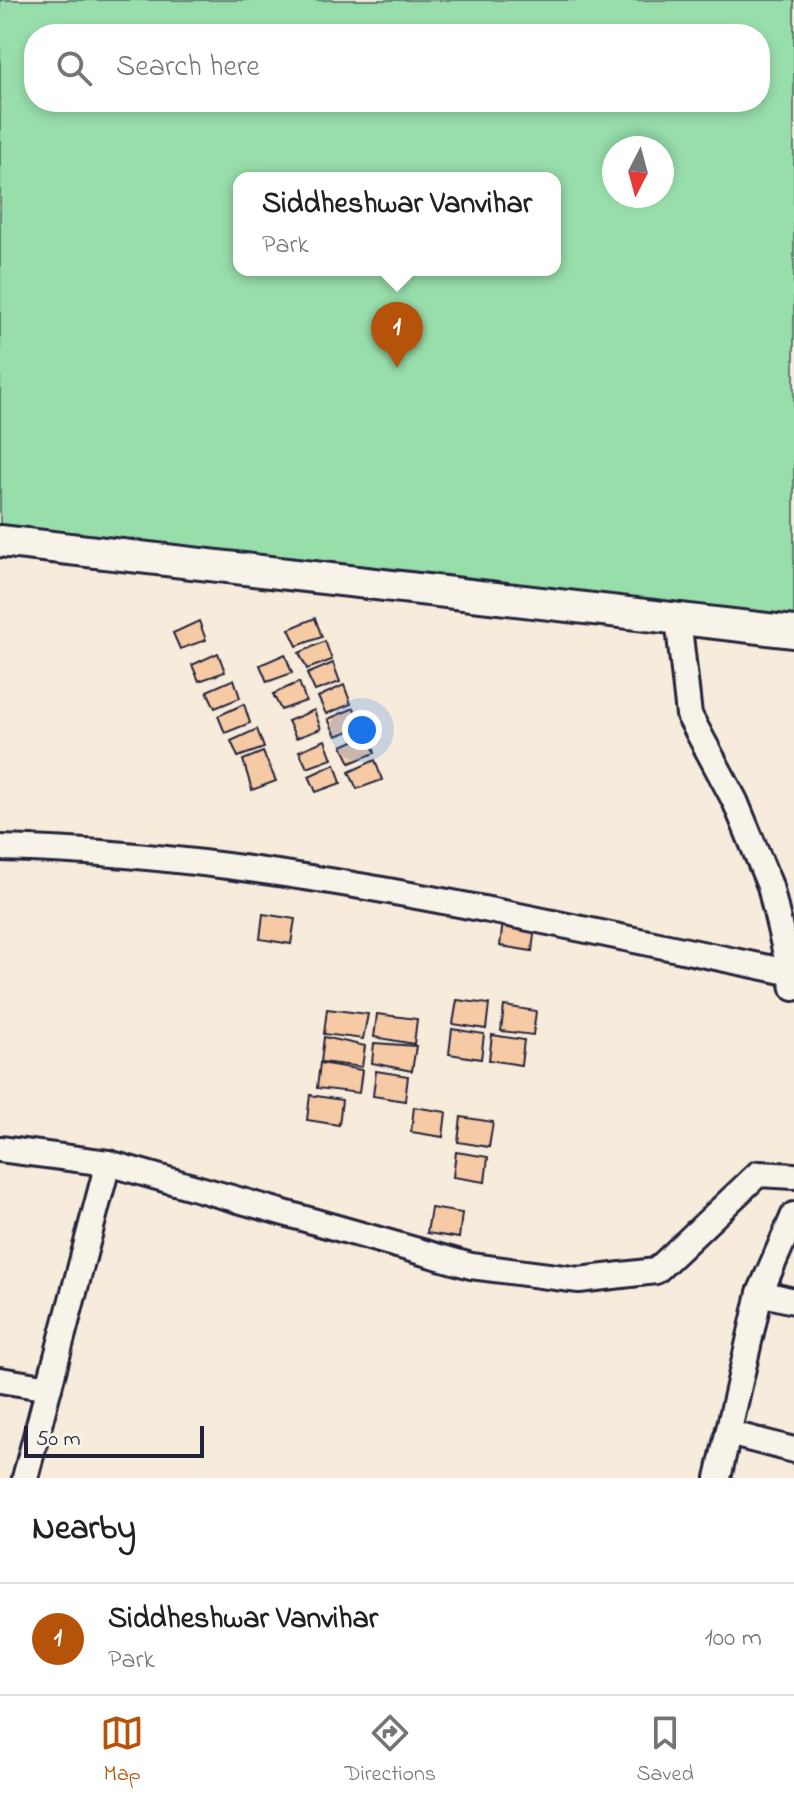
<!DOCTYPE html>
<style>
:root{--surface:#fff;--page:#f2f2f2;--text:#202124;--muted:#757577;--line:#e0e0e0;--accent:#b45309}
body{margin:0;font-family:"Indie Flower",sans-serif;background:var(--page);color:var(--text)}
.compass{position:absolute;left:602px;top:136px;width:72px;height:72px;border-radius:50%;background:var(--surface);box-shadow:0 4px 12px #0003;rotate:186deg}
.scale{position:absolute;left:24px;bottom:20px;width:180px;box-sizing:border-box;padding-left:8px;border:4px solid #22223b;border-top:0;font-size:22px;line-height:28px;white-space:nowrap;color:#22223b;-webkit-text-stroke:6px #f7f3e8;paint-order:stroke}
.you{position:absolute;left:362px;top:730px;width:28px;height:28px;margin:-20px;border:6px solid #fff;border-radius:50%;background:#1a73e8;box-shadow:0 0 0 12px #1a73e833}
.badge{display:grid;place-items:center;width:52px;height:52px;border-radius:50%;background:var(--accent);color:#fff;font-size:26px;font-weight:700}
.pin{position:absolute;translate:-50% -66px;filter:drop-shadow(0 2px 4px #0008)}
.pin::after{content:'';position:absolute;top:42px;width:28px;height:24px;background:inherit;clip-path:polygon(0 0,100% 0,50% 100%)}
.popup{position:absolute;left:233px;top:172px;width:328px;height:104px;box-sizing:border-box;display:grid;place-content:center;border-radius:16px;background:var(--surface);filter:drop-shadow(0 2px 6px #0005);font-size:26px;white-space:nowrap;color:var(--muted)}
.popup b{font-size:30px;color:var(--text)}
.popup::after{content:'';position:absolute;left:50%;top:100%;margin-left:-16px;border:16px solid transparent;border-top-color:var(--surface)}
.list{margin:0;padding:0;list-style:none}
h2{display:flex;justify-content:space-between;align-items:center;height:104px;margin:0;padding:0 32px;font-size:34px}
h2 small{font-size:26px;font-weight:400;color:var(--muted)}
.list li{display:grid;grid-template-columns:52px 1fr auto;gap:24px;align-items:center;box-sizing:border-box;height:112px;padding:0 32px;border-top:2px solid var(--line)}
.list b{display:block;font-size:30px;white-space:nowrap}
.list p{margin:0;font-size:26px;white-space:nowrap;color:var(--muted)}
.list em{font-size:26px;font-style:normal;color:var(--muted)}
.icon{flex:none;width:44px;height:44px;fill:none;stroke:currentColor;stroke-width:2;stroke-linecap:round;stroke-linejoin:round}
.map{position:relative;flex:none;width:794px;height:1478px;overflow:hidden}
.search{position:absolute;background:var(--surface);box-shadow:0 4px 12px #0003;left:24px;right:24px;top:24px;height:88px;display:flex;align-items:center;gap:20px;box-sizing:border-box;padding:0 28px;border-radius:32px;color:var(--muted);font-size:30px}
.sheet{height:216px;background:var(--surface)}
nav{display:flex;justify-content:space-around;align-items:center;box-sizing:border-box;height:112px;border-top:2px solid var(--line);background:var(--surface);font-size:22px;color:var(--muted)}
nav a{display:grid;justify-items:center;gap:4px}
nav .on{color:var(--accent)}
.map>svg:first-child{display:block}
.green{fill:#98deab;stroke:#5d8073;stroke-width:2;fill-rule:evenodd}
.building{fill:#f6caa5;stroke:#22223b;stroke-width:2}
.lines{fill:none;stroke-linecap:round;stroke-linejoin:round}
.minor-casing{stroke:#22223b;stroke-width:30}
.tertiary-casing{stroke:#22223b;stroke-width:36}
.minor{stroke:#f7f3e8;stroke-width:24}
.tertiary{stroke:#f7f3e8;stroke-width:30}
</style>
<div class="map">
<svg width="794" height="1478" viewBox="0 0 794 1478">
<rect width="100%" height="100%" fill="#f7ebdb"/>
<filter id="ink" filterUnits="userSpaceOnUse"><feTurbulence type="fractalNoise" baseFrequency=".0125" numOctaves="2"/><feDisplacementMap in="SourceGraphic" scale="16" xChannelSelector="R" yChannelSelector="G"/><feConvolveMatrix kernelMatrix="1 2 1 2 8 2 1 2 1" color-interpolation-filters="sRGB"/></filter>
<g filter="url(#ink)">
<path class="green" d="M0,0H794V632L0,541ZM34,34H760V102H34ZM614,148H662V196H614ZM239,178H555V270H239Z"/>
<g class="building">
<path d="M315,618L322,637L297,646L289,629Z"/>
<path d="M199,621L206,640L180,649L173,633Z"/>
<path d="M325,641L332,660L307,669L299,653Z"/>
<path d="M218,653L225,672L199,681L192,665Z"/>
<path d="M285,654L292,673L267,682L260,665Z"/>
<path d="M333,663L340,682L315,691L307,674Z"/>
<path d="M234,679L240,698L215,708L207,691Z"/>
<path d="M299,682L306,701L281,710L273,694Z"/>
<path d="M344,685L351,704L326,714L318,697Z"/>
<path d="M244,704L250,723L225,733L218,716Z"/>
<path d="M354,708L361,727L336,736L328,719Z"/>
<path d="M314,710L321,729L296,738L288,721Z"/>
<path d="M257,729L264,748L238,757L231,741Z"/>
<path d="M369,734L375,753L350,763L342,746Z"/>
<path d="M325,740L332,759L307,768L299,751Z"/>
<path d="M263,752L276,781L252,790L243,760Z"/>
<path d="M375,760L382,780L357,789L349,772Z"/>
<path d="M335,764L341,783L316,792L309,776Z"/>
<path d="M263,914L295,919L291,944L260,939Z"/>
<path d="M503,921L535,926L532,951L500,946Z"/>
<path d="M457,1000L489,1004L486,1029L453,1024Z"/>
<path d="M504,1006L536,1011L533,1035L501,1031Z"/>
<path d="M327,1009L368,1014L363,1039L324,1034Z"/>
<path d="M377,1014L417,1019L414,1044L374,1037Z"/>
<path d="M452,1029L484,1034L481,1059L449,1054Z"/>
<path d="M492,1035L524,1040L521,1065L489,1060Z"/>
<path d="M324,1037L365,1046L362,1067L321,1062Z"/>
<path d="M374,1043L416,1046L412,1071L372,1063Z"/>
<path d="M320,1063L362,1070L359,1093L317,1088Z"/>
<path d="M376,1071L408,1076L405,1101L373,1096Z"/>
<path d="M310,1095L342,1100L339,1125L307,1120Z"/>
<path d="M414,1107L446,1112L443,1137L411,1132Z"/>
<path d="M461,1117L493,1122L489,1147L458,1142Z"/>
<path d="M456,1152L488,1157L485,1182L453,1177Z"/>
<path d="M431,1208L462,1213L459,1238L427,1233Z"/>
</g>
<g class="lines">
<defs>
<g id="minor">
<path d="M678,618L689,715L735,801L770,886L794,988"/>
<path d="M0,848C267,854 527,919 788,972"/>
<path d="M0,1149L108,1163L471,1266L579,1280L656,1271L758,1174L794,1176"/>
<path d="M760,1293L794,1215"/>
<path d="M0,1380L49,1388"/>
<path d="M728,1433L794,1450"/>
<path d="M25,1478L108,1163"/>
<path d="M718,1478L760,1293L794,1301"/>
</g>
<path id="tertiary" d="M0,541L794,632"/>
</defs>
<use href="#minor" class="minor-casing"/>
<use href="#tertiary" class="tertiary-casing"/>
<use href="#minor" class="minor"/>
<use href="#tertiary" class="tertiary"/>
</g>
</g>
</svg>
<svg class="compass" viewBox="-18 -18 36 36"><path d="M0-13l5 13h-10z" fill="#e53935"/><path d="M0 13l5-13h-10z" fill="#757577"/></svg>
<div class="scale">50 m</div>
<div class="you"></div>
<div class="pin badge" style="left:397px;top:368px">1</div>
<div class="popup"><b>Siddheshwar Vanvihar</b>Park</div>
<div class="search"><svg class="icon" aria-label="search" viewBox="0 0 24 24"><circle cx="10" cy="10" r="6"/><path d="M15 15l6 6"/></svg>Search here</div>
</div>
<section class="sheet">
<h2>Nearby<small></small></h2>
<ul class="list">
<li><span class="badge">1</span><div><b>Siddheshwar Vanvihar</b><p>Park</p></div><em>100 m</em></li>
</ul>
</section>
<nav>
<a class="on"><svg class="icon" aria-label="map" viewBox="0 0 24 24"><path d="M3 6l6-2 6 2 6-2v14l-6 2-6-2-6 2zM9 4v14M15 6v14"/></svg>Map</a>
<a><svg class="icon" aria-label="directions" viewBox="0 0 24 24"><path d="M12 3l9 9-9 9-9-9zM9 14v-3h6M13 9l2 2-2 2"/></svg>Directions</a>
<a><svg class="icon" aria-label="saved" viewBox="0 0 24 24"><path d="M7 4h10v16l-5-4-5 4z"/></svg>Saved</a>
</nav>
